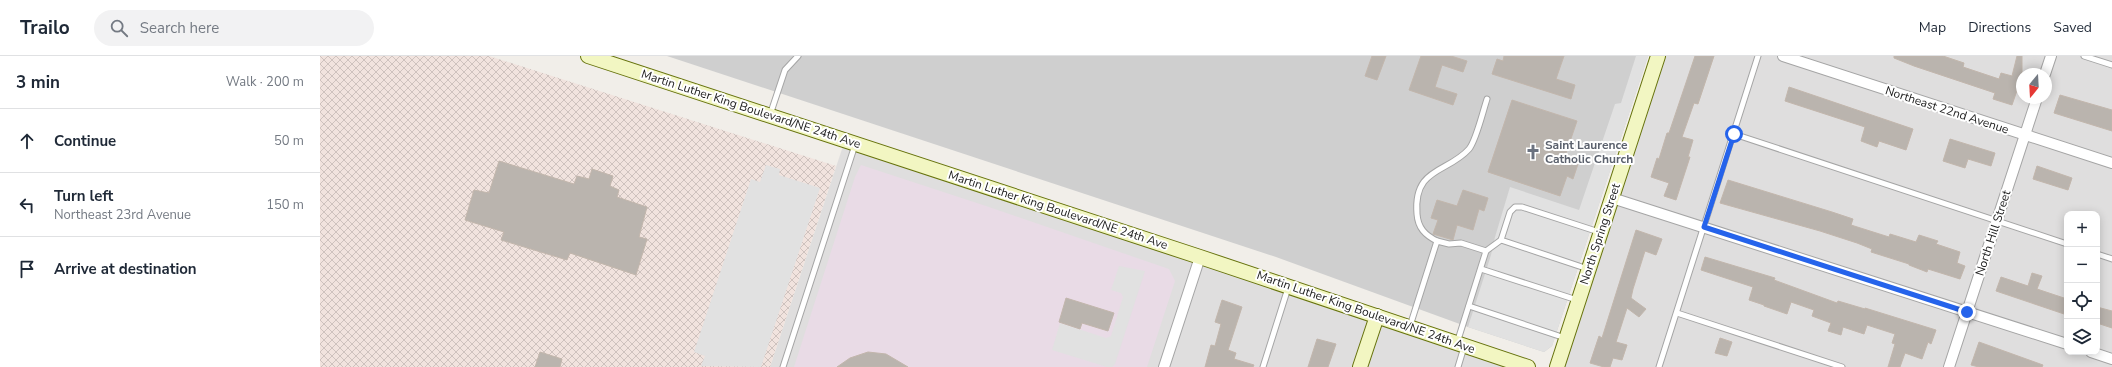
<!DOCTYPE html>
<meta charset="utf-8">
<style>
:root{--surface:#fff;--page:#f2f2f3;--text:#1f2937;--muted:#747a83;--line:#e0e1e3}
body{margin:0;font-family:"Nunito Sans",sans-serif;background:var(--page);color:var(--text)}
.controls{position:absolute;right:12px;bottom:12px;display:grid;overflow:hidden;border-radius:8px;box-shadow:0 2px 10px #0003}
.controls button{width:36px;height:36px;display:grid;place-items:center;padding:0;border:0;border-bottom:1px solid var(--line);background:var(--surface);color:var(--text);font:20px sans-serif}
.compass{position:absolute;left:1696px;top:12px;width:36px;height:36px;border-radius:50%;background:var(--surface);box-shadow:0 2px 10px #0003;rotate:198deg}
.stop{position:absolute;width:12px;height:12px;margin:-9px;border:3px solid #2563eb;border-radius:50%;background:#fff}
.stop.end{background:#2563eb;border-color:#fff;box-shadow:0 1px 4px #0008}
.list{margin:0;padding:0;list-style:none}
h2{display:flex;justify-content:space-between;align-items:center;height:52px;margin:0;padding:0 16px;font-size:17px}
h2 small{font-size:13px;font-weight:400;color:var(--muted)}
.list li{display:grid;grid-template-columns:26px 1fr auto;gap:12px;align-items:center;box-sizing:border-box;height:64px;padding:0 16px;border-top:1px solid var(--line)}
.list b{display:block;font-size:15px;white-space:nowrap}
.list p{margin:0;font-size:13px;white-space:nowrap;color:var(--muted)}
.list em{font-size:13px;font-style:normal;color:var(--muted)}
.icon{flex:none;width:22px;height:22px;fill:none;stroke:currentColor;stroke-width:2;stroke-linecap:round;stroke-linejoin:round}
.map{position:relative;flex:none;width:1792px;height:311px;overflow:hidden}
header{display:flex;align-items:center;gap:24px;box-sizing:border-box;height:56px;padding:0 20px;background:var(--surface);border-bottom:1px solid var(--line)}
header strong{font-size:19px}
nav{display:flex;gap:22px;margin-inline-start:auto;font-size:14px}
.search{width:280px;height:36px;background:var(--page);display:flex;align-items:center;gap:10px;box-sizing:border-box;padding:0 14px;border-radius:22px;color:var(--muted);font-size:15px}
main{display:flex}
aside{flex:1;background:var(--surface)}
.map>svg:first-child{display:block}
.residential{fill:#dfdede;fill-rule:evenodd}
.industrial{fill:#e9dbe6}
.religious{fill:#cfcfcf}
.military{fill:url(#military-cross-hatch)}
.parking{fill:#e1e1e1}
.building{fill:#bab4ae;stroke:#c2b6ac}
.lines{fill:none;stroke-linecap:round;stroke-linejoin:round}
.lane-casing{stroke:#a5a5a5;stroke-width:7}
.street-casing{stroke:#a5a5a5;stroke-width:12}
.secondary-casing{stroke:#67730d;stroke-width:16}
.lane{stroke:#fff;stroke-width:5}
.street{stroke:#fff;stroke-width:10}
.secondary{stroke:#f2f6c2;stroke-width:14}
.route{stroke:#2563eb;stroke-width:5}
.labels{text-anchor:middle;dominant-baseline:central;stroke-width:4;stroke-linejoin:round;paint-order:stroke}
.street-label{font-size:12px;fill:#212121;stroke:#fff}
.worship-label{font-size:12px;font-weight:bold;fill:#5b616d;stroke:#fff;text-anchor:start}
</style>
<header>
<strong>Trailo</strong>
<div class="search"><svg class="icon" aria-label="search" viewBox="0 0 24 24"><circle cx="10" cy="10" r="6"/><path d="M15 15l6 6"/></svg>Search here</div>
<nav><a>Map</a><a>Directions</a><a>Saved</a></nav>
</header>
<main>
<aside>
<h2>3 min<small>Walk · 200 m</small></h2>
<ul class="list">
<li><svg class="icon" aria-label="ahead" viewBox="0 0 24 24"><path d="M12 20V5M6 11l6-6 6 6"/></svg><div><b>Continue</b></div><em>50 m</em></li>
<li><svg class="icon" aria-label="left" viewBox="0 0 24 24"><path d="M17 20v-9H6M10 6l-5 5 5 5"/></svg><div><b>Turn left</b><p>Northeast 23rd Avenue</p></div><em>150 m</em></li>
<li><svg class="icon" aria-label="arrive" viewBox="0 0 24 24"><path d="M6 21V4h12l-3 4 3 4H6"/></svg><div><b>Arrive at destination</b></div></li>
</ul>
</aside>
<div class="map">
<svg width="1792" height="311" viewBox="0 0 1792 311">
<defs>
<pattern id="military-cross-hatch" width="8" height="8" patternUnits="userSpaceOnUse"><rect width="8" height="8" fill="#f1e3de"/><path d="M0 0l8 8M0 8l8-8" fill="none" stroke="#cec2be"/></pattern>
</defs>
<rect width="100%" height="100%" fill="#f1eee9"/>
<g class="residential">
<path d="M1332,0H1792V311H1233ZM1702,18H1726V42H1702ZM1747,158H1777V296H1747Z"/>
<path d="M524,87L1206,311H450Z"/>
</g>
<path class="industrial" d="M541,109L666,150L849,213L855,225L827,311H474L535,121Z"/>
<path class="religious" d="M347,0H1328L1232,290L1224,296L1148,271L956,201Z"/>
<path class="military" d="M0,0H169L516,110L450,311H0Z"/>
<g class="parking">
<path d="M1316,0H1328L1232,290L1224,296L1148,271L1171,199L1175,181L1190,131L1259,154L1295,48L1301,47Z"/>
<path d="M446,109L460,113L459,119L500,132L441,311L381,310L385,300L374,296L431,123L440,126Z"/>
<path d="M799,210L825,215L795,308L792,311H787L732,294L740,267L786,282L791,280L803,241L801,237L791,234Z"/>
</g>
<g class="building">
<path d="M1052,0H1066L1057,24L1045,20Z"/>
<path d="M1101,0H1131L1147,5L1143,16L1122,9L1115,31L1137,38L1133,49L1089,34Z"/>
<path d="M1184,0H1244L1236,23L1255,29L1251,43L1172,18L1177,3L1183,5Z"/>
<path d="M1375,0H1394L1378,48L1374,47L1362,81L1373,84L1368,101H1370L1356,144L1344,140L1349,127L1331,121L1337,102L1339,103L1347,77H1349Z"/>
<path d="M1574,0H1623L1644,7L1643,11L1679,23L1681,17L1692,20L1697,0H1702V20L1692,49L1673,43L1675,37L1594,10L1574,2Z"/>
<path d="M1469,31L1593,73L1586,94L1559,85L1557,91L1541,85L1545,71L1465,45Z"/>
<path d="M1740,39L1792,54V75L1734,57Z"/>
<path d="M1192,44L1257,65L1245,100L1259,105L1253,123L1247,120L1240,140L1168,116Z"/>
<path d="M1630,83L1675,97L1671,110L1648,103L1645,112L1623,105Z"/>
<path d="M179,105L254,128L257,120L269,123L272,113L293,120L290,130L299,134L297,141L327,151L319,181L327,183L316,219L250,197L247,204L181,184L184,176L145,164L154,134L169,137Z"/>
<path d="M1717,110L1752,122L1748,134L1713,123Z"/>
<path d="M1408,124L1512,156L1533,163L1531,169L1569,181L1570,178L1596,186L1599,179L1618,185L1616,188L1640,196L1637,207L1645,210L1640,223L1608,213L1607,216L1589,209V208L1551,196L1552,193L1537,187L1500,175L1400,147Z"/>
<path d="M1143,134L1168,142L1164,155L1159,153L1153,174L1137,169L1133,184L1113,178L1118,164L1111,162L1117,144L1137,150Z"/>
<path d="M1316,174L1342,183L1336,199L1325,195L1313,233L1311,242L1326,253L1319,261L1307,252L1296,286L1307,289L1302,304L1293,302L1290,311H1284L1270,307L1279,280L1282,282Z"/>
<path d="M1385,201L1455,222L1454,224L1517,247L1518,245L1545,253V252L1616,274L1611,288L1608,286L1602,303L1585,297L1580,311H1568L1575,288L1572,287L1575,278L1547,269L1544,278L1523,271L1521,279L1508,275L1511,267L1492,260L1494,254L1471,246L1467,258L1444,250V249L1429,244L1433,231L1381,214Z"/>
<path d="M1712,217L1722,220L1717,233L1747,243V259L1676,235L1681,221L1708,230Z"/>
<path d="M746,242L794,257L788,275L762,267L760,273L739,266Z"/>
<path d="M902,244L922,251L908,294L916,297L914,303L934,309L933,311H885L891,289L895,290L901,268L895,266Z"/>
<path d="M1777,251L1792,255V272L1777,267Z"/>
<path d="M1400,282L1412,286L1407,300L1395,297Z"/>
<path d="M997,283L1016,288L1008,311H988Z"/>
<path d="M1659,286L1723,309L1722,311H1659L1651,309Z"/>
<path d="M220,296L242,303L240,311H215Z"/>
<path d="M548,296L566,298L588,311H517L530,302Z"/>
</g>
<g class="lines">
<defs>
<g id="lane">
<path d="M1764,0L1792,9"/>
<path d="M450,59L465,14L478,0"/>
<path d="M1414,78L1747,188"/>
<path d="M1117,185C1105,179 1098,172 1097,158C1093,111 1128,117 1149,93C1156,85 1163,55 1167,43"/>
<path d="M1166,195L1181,184"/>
<path d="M1777,198L1792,203"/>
<path d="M1161,213L1257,244"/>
<path d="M1268,213L1181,184L1190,156L1195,151H1202L1279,176"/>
<path d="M1149,250L1245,282"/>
<path d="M1357,257L1522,311"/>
<path d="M1090,270L1117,185L1129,188L1141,187L1166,195L1137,287"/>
<path d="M463,311L535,89"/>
<path d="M943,311L968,232"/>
<path d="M1138,311L1144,291"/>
<path d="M1339,311L1438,0"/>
</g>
<g id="street">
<path d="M1463,0L1792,107"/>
<path d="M1725,18L1731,0"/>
<path d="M1292,142L1747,288"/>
<path d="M1771,296L1792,303"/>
<path d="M844,311L880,201"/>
<path d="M1629,311L1717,42"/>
</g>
<g id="secondary">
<path d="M268,0L880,201L1208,311"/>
<path d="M1040,311L1057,260"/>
<path d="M1237,311L1338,0"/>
</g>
</defs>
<use href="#lane" class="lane-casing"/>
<use href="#street" class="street-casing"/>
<use href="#secondary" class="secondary-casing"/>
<use href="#lane" class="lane"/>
<use href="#street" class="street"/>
<use href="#secondary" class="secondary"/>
</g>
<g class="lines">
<path class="route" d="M1414,78L1384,171L1647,256"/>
</g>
<defs>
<symbol id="church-bare" viewBox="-9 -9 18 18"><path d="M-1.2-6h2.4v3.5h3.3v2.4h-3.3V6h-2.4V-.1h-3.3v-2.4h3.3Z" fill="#6b7280" stroke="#fff" stroke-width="2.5" paint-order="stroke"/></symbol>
</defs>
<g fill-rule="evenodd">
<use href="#church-bare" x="1202" y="85" width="22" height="22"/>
</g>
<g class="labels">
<g class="street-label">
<text transform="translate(431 53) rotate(18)">Martin Luther King Boulevard/NE 24th Ave</text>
<text transform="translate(1627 54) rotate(18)">Northeast 22nd Avenue</text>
<text transform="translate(738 154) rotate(18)">Martin Luther King Boulevard/NE 24th Ave</text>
<text transform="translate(1673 177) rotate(-72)">North Hill Street</text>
<text transform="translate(1280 178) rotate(-72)">North Spring Street</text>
<text transform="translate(1046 256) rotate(19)">Martin Luther King Boulevard/NE 24th Ave</text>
</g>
<g class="worship-label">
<text x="1225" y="89">Saint Laurence<tspan x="1225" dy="14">Catholic Church</tspan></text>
</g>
</g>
</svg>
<div class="controls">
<button>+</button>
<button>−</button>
<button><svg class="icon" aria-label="locate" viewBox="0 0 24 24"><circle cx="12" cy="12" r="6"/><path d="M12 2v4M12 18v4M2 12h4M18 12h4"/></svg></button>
<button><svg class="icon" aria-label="layers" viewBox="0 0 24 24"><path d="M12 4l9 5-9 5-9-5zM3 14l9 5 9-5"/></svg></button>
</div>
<svg class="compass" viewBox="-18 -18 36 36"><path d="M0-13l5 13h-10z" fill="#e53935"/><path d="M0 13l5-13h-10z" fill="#747a83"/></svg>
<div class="stop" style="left:1414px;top:78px"></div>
<div class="stop end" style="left:1647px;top:256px"></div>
</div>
</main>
